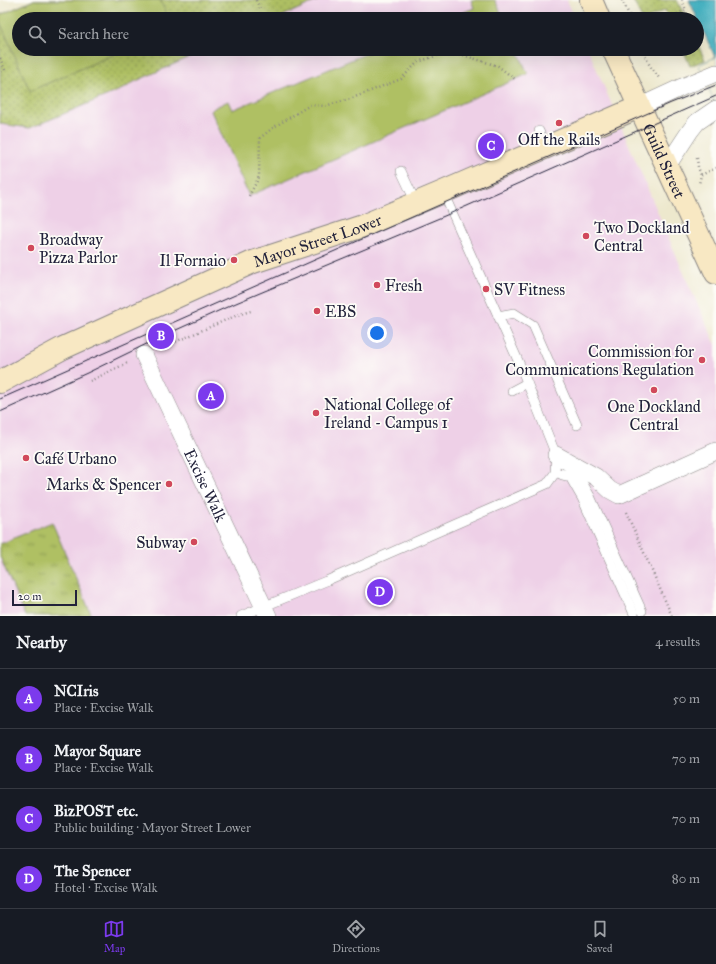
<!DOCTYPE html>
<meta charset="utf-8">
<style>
:root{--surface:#171b24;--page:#242831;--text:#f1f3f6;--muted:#9ea1a6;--line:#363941;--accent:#7c3aed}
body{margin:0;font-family:"IM FELL Great Primer",serif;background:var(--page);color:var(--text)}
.scale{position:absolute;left:12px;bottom:10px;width:65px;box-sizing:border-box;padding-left:4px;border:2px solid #22223b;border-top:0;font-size:11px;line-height:14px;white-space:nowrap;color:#22223b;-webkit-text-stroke:3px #fdfcf7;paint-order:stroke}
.you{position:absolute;left:377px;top:333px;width:14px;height:14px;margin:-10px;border:3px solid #fff;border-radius:50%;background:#1a73e8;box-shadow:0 0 0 6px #1a73e833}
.badge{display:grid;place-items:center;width:26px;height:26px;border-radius:50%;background:var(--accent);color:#fff;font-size:13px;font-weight:700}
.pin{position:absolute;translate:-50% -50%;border:2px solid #fff;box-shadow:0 1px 4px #0006}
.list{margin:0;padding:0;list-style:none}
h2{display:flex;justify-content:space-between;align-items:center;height:52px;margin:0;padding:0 16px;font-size:17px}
h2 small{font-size:13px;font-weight:400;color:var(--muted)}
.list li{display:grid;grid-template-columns:26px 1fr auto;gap:12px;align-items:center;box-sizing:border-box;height:60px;padding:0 16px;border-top:1px solid var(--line)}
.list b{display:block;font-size:15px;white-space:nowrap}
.list p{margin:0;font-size:13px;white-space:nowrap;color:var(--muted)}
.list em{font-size:13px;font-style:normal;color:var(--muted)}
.icon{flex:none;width:22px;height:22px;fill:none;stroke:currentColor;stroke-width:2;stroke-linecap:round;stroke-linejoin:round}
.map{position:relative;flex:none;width:716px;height:616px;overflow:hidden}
.search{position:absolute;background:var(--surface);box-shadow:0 4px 16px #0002;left:12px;right:12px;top:12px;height:44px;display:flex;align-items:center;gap:10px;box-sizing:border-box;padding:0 14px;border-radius:22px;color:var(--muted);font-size:15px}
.sheet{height:292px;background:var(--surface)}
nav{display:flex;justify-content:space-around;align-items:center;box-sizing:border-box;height:56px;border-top:1px solid var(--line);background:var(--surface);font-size:11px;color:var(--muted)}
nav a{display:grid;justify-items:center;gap:2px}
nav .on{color:var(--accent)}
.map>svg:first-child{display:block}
.built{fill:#eed0e7}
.grass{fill:url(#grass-tufts);stroke:#687150}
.park{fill:url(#park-dots);stroke:#687150}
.garden{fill:#afc064;stroke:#687150}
.water{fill:#41aebe;stroke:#32687c}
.pier{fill:#ede8cd}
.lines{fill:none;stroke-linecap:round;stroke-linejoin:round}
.lane-casing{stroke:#888584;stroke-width:10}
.street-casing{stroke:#888584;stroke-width:18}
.secondary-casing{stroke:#888584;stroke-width:24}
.path{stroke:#888584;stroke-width:2.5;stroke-dasharray:1 3;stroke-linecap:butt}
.lane{stroke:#fff;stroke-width:9}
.street{stroke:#fff;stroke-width:17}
.secondary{stroke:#f8e8c3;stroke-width:22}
.tram{stroke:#22223b;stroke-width:1}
.poi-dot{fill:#d1495b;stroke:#fdfcf7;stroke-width:1.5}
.labels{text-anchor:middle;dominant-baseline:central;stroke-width:3.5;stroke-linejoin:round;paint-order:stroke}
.poi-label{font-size:16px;fill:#22223b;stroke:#fdfcf7;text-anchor:start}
.street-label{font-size:16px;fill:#22223b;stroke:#fdfcf7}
</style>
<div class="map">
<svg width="716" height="616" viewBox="0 0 716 616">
<defs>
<pattern id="grass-tufts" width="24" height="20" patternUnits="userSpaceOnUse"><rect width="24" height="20" fill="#afc064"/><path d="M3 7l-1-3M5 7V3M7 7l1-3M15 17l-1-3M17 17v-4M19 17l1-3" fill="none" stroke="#8e9c54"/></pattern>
<pattern id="park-dots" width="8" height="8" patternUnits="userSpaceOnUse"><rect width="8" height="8" fill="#afc064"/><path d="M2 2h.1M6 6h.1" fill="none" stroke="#8e9c54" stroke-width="1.8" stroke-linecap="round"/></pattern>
</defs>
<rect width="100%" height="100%" fill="#fdfcf7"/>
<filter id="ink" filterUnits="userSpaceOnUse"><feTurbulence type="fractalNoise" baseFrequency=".025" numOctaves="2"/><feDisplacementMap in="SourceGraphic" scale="8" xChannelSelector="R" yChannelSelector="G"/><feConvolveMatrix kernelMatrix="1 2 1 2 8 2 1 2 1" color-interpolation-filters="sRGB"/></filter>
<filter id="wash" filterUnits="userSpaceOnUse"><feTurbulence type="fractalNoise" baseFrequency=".012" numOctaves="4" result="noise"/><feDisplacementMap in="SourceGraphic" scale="16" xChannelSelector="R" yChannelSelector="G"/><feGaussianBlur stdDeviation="0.9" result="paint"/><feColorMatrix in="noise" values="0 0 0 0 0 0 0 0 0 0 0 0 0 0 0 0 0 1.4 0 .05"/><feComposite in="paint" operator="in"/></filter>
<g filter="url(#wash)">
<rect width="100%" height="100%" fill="#ede8cd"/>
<g class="built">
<path d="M64,0H567L575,19H21Z"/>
<path d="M0,28L19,49H588L691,290L716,345V616H0Z"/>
</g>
<path class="grass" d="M52,522L92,616H25L0,557V544Z"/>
<g class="park">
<path d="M34,0H319L276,19H19V49H208L134,82L125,88L30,128L0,124V15Z"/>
<path d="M633,0H677L686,19H669L665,10L647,19H642Z"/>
<path d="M697,43L705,60L690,66L683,49H697Z"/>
</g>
<g class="garden">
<path d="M34,0H160L169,19H19V49H126L30,91L0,22V15Z"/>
<path d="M471,0H495L504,19H448L474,8Z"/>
<path d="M377,49H517L528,74L249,196L211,111L214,108L228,101L232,110Z"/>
</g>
<path class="water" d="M689,0H716V105L699,65L715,57Z"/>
<path class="pier" d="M716,57V105L699,65Z"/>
</g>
<g filter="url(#ink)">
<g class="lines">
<defs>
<g id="lane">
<path d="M539,131L546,148"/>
<path d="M401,171L416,203"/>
<path d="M498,316L514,313L533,325L577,425"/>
<path d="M512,391L527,383"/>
<path d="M555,473L578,475L590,496L642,611"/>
<path d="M562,475L570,477L582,498L634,614"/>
<path d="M241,616L326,581L547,484L555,473L556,455L520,365L443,192"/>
</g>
<g id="street">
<path d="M639,107L682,87L716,73"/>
<path d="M667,166L690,131L697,122L716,109"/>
<path id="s1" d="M144,355L268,616"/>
<path d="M556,455L596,477L610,490L619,495L716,451"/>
</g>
<g id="secondary">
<path d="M591,0L599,19"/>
<path id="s2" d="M613,49L716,273"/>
<path id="s3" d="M0,382L63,348L253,262L360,227L443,192L639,107"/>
</g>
</defs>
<use href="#lane" class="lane-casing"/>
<use href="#street" class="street-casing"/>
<use href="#secondary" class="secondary-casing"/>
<g class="path">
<path d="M256,0L260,9"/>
<path d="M622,0L631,19"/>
<path d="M666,19L686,10L682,0"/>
<path d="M642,49L650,66L659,78"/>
<path d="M0,58L5,70L0,73"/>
<path d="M697,158L698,167L701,175L699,184"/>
<path d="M701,175L716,168"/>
<path d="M249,196L259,177L260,138L274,127L310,105L325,106L350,99L401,79L418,62L450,51L498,66L516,80"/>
<path d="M161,348L240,314L251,311"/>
<path d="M90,381L127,363"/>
<path d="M626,512L672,616"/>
</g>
<use href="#lane" class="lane"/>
<use href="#street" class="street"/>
<use href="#secondary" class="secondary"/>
<g class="tram">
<path d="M0,399L242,292L671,103L716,85"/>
<path d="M0,412L87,373L165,335L236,303L449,214L716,96"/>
</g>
</g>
</g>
<g class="poi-dot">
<circle cx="559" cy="123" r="4"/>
<circle cx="586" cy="236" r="4"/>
<circle cx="31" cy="248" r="4"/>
<circle cx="234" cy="260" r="4"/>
<circle cx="377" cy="285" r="4"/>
<circle cx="486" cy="289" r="4"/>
<circle cx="317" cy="311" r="4"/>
<circle cx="702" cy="360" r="4"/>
<circle cx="654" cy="390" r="4"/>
<circle cx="316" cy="413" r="4"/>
<circle cx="26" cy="458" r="4"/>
<circle cx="169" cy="484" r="4"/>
<circle cx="194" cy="542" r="4"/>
</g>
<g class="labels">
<g class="poi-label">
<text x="559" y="139" text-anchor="middle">Off the Rails</text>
<text x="594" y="227">Two Dockland<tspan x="594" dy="18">Central</tspan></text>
<text x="39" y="239">Broadway<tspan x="39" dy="18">Pizza Parlor</tspan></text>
<text x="226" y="260" text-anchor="end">Il Fornaio</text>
<text x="385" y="285">Fresh</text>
<text x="494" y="289">SV Fitness</text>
<text x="325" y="311">EBS</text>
<text x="694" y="351" text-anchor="end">Commission for<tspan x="694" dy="18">Communications Regulation</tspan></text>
<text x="324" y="404">National College of<tspan x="324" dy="18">Ireland - Campus 1</tspan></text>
<text x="654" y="406" text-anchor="middle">One Dockland<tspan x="654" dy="18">Central</tspan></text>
<text x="34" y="458">Café Urbano</text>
<text x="161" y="484" text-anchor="end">Marks &amp; Spencer</text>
<text x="186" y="542" text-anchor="end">Subway</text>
</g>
<g class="street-label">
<text stroke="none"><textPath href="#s2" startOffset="123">Guild Street</textPath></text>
<text stroke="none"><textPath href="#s3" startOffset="348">Mayor Street Lower</textPath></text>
<text stroke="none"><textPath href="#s1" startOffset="144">Excise Walk</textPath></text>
</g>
</g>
</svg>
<div class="scale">20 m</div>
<div class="you"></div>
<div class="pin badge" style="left:211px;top:396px">A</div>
<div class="pin badge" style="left:161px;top:336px">B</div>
<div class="pin badge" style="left:491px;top:146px">C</div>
<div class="pin badge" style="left:380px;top:592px">D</div>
<div class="search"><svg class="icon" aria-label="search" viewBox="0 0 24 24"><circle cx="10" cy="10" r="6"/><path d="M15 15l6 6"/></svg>Search here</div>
</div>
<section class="sheet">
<h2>Nearby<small>4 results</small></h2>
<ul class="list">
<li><span class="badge">A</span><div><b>NCIris</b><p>Place · Excise Walk</p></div><em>50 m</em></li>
<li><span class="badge">B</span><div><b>Mayor Square</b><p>Place · Excise Walk</p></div><em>70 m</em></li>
<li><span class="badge">C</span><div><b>BizPOST etc.</b><p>Public building · Mayor Street Lower</p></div><em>70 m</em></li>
<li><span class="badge">D</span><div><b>The Spencer</b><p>Hotel · Excise Walk</p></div><em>80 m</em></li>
</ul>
</section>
<nav>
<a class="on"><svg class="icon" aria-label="map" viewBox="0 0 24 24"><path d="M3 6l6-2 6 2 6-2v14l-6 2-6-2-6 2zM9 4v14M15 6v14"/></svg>Map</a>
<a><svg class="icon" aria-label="directions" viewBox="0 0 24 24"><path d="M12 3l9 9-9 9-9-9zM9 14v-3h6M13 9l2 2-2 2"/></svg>Directions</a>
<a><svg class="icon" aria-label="saved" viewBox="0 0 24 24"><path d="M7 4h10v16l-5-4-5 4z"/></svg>Saved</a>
</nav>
